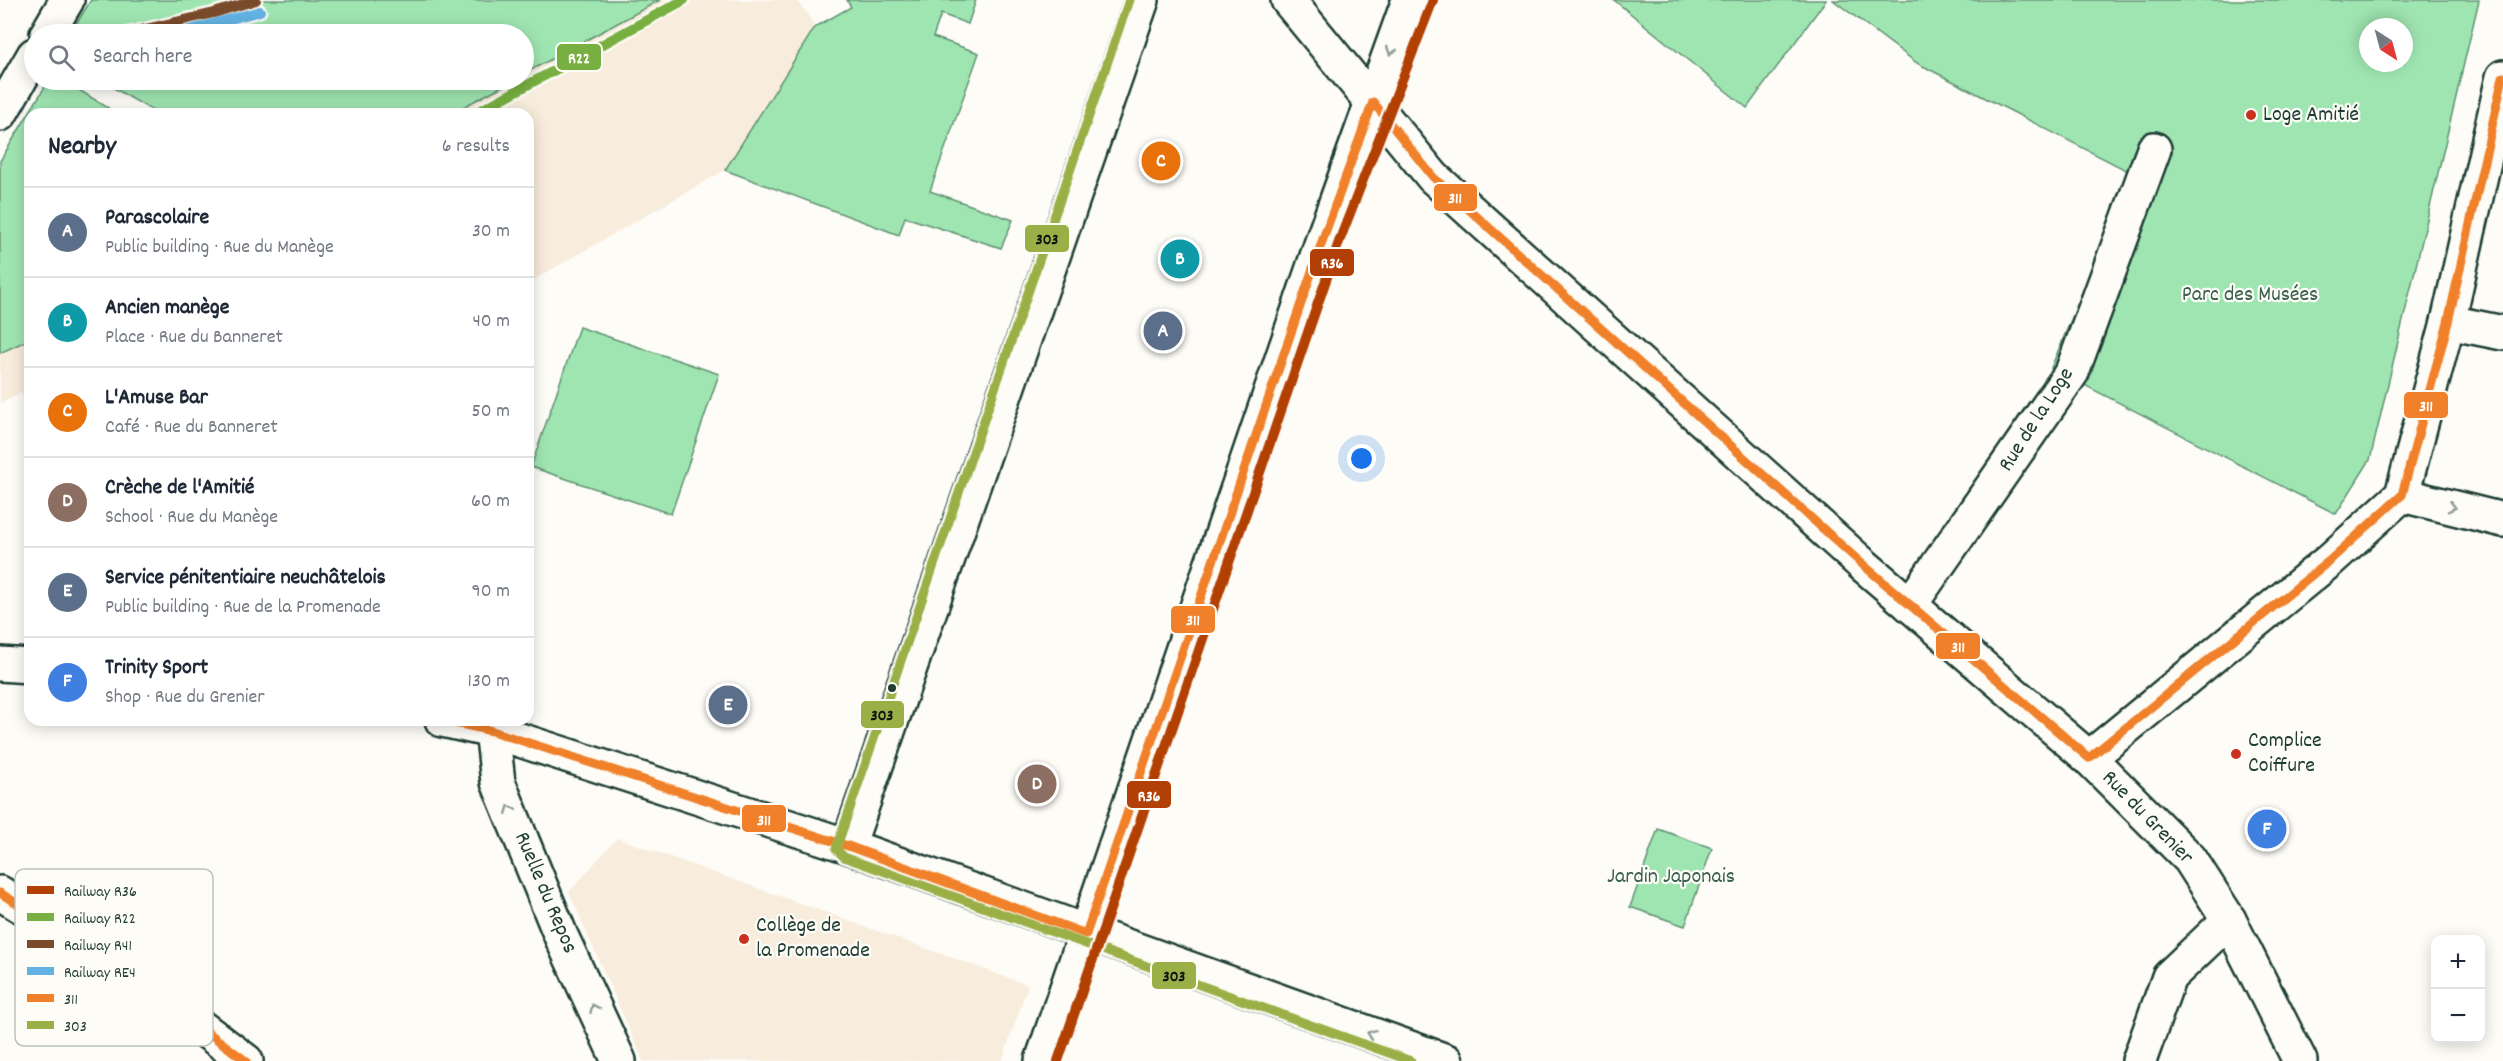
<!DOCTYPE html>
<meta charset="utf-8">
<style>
:root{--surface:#fff;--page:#f6f6f7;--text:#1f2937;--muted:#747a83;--line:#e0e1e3;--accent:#111827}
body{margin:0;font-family:Dekko,sans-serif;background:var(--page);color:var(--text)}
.controls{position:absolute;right:18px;bottom:18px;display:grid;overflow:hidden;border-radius:12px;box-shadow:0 3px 15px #0003}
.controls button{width:54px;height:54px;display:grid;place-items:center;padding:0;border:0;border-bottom:2px solid var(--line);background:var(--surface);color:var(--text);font:30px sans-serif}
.compass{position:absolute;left:2359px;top:18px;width:54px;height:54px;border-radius:50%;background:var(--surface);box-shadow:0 3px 15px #0003;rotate:144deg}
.you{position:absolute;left:1362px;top:459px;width:21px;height:21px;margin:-15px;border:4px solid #fff;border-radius:50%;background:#1a73e8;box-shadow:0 0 0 9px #1a73e833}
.badge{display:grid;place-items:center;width:39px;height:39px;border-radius:50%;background:var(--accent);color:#fff;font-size:20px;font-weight:700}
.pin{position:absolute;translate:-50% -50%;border:3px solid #fff;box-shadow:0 2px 6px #0006}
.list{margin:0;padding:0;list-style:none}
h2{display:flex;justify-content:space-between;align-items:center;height:78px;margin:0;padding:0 24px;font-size:26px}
h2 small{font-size:20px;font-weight:400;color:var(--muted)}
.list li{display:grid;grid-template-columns:39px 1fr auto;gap:18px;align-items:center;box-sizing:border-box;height:90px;padding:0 24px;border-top:2px solid var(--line)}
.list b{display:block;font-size:22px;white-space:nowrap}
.list p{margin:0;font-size:20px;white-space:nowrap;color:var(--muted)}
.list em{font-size:20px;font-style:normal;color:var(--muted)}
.icon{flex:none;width:33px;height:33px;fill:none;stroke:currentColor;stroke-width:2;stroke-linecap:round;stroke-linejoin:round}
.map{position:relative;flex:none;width:2503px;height:1061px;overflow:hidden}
.search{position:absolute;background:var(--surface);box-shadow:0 3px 15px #0003;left:24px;top:24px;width:510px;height:66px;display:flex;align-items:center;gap:15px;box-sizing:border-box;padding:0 21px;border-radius:33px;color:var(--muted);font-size:22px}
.panel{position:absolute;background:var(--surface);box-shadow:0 3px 15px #0003;left:24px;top:108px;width:510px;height:618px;border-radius:18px}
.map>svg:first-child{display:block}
.built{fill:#f8ecdc}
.green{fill:#9fe5b1;stroke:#5f9172;stroke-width:1.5;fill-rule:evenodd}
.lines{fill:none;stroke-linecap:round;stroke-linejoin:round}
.minor-casing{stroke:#1f3d34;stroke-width:38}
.secondary-casing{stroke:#1f3d34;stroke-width:38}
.minor{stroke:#fdfcf7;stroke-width:33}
.secondary{stroke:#fdfcf7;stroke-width:33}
.bus-1-casing{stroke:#fdfcf7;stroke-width:14}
.bus-2-casing{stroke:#fdfcf7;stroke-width:14}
.bus-1{stroke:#f0802a;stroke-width:9}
.bus-2{stroke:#9baf47;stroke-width:9}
.rail-1-casing{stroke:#fdfcf7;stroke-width:15}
.rail-2-casing{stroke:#fdfcf7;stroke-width:15}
.rail-3-casing{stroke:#fdfcf7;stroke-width:15}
.rail-4-casing{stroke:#fdfcf7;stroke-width:15}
.rail-1{stroke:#b23f06;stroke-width:10}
.rail-2{stroke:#78af41;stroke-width:10}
.rail-3{stroke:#7a4b2a;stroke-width:10}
.rail-4{stroke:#64b2e3;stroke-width:10}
.oneway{stroke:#8e9c96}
.poi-dot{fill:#c8321e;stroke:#fdfcf7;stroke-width:2}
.bus-dot{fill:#1f3d34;stroke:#fdfcf7;stroke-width:2}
.labels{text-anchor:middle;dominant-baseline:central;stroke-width:4.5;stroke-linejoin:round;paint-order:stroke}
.poi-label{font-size:22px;fill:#1f3d34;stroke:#fdfcf7;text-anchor:start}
.park-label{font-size:22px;fill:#395f4d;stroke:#fdfcf7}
.street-label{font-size:22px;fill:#1f3d34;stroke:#fdfcf7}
.key{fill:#fdfcf7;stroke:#bac3bc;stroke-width:1.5}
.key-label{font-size:16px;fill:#1f3d34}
.line-badge{stroke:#fdfcf7;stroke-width:2}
.badge-label{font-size:16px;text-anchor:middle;font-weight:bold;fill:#fff}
.pale-badge-label{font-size:16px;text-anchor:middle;font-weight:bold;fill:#111}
</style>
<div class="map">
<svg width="2503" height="1061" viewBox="0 0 2503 1061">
<rect width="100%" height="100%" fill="#fdfcf7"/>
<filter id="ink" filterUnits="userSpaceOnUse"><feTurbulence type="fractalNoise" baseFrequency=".0167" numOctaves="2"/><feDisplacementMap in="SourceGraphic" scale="12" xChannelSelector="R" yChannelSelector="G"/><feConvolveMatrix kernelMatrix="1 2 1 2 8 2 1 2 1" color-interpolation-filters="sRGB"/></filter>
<g filter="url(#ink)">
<g class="built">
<path d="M660,0H795L807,13L815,27L725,170L528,283V114H450L514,80H524V74Z"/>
<path d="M30,339V410L21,392L0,403V353Z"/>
<path d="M617,838L1028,985L1002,1061H643L569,892Z"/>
</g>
<g class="green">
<path d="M91,0H660L524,74V34H70Z"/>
<path d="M847,0H976L968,24L941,14L933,37L979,53L930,191L1013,220L1001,248L905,217L899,235L725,170L815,27L851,7Z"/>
<path d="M1614,0H1826L1747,108Z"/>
<path d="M1833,0H2479L2370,460L2336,514L2051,368L2132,173L1917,63ZM2368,27H2404V63H2368Z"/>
<path d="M49,80H63L118,114H30V339L0,353V161Z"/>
<path d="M100,80H514L450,114H158Z"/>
<path d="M579,327L719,374L671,514L531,467Z"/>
<path d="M1658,829L1712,848L1685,926L1630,907Z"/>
</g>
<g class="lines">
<defs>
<g id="minor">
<path d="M1288,0L1433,177L1861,563L2089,758L2190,859L2229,920L2300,1061"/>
<path d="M47,34L67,0"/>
<path d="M0,114L34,55"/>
<path d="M2448,322L2503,333"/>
<path d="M2402,495L2503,520"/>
<path d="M1910,605L2072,372L2154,149"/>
<path d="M0,664L30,666"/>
<path d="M442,720L492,731L848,846L1446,1061"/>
<path d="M491,720L498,782L561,936L619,1061"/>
<path d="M2089,758L2329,561L2402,495L2448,322L2503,77"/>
<path d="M848,846L1142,0"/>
<path d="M1042,1061L1325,233L1409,0"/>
<path d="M2139,1061L2169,977L2229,920"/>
</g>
<path id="secondary" d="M0,893L118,965L246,1061"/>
</defs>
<use href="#minor" class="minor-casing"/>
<use href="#secondary" class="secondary-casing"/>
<use href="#minor" class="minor"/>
<use href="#secondary" class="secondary"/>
<defs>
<g id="bus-1">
<path d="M442,720L492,731L848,846L1086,934L1325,233L1373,102L1433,177L1861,563L2089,758L2329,561L2402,495L2448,322L2503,77"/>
<path d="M0,893L118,965L246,1061"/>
</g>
<path id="bus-2" d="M1129,0L836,849L844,857L1411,1061"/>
</defs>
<use href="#bus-1" class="bus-1-casing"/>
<use href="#bus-2" class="bus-2-casing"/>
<use href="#bus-1" class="bus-1"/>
<use href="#bus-2" class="bus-2"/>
<defs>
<path id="rail-1" d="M1058,1061L1340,239L1433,0"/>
<path id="rail-2" d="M474,114L684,0"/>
<path id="rail-3" d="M124,34L214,13L256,0"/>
<path id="rail-4" d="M175,34L260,11"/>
</defs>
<use href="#rail-1" class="rail-1-casing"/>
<use href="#rail-2" class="rail-2-casing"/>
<use href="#rail-3" class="rail-3-casing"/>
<use href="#rail-4" class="rail-4-casing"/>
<use href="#rail-1" class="rail-1"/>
<use href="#rail-2" class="rail-2"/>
<use href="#rail-3" class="rail-3"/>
<use href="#rail-4" class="rail-4"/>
</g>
<defs><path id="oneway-chevron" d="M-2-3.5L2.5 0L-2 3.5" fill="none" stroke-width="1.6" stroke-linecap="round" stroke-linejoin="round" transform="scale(1.5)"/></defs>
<g class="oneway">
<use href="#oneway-chevron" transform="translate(1391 51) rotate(109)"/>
<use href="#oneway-chevron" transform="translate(2452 507) rotate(14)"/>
<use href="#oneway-chevron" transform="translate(510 809) rotate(-112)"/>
<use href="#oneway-chevron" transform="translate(594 1008) rotate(-115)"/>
<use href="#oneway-chevron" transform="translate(1371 1034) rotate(-160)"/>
</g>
</g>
<g class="poi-dot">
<circle cx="2251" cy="115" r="6"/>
<circle cx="2236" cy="754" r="6"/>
<circle cx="744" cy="939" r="6"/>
</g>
<circle class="bus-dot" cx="892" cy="688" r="5"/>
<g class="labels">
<g class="poi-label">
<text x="2263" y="115">Loge Amitié</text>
<text x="2248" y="741">Complice<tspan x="2248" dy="25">Coiffure</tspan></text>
<text x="756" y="926">Collège de<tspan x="756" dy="25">la Promenade</tspan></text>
</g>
<g class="park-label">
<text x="2250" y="295">Parc des Musées</text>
<text x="1671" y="877">Jardin Japonais</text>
</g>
<g class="street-label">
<text transform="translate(2037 420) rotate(-57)">Rue de la Loge</text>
<text transform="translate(2147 818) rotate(46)">Rue du Grenier</text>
<text transform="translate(545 893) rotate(67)">Ruelle du Repos</text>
</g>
</g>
<rect x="15" y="869" width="198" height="177" rx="9" class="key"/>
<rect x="27" y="886" width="27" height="8" fill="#b23f06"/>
<rect x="27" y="913" width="27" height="8" fill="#78af41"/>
<rect x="27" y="940" width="27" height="8" fill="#7a4b2a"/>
<rect x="27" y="967" width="27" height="8" fill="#64b2e3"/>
<rect x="27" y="994" width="27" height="8" fill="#f0802a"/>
<rect x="27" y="1021" width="27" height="8" fill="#9baf47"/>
<g class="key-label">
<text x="64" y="896">Railway R36</text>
<text x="64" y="923">Railway R22</text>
<text x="64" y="950">Railway R41</text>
<text x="64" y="977">Railway RE4</text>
<text x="64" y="1004">311</text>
<text x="64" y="1031">303</text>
</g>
<g class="line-badge">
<rect x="556" y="43" width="46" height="28" rx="6" fill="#78af41"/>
<rect x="1433" y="183" width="45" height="29" rx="6" fill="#f0802a"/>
<rect x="1024" y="224" width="46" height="29" rx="6" fill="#9baf47"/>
<rect x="1309" y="248" width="46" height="29" rx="6" fill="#b23f06"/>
<rect x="2403" y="391" width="46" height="28" rx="6" fill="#f0802a"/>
<rect x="1170" y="605" width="46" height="29" rx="6" fill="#f0802a"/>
<rect x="1935" y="632" width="46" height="28" rx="6" fill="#f0802a"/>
<rect x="860" y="700" width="45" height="29" rx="6" fill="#9baf47"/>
<rect x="1126" y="780" width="46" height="29" rx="6" fill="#b23f06"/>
<rect x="741" y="804" width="46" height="29" rx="6" fill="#f0802a"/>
<rect x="1151" y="961" width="46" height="29" rx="6" fill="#9baf47"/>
</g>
<g class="badge-label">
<text x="579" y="63">R22</text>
<text x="1455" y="203">311</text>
<text x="1332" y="268">R36</text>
<text x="2426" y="411">311</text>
<text x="1193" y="625">311</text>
<text x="1958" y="652">311</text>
<text x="1149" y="801">R36</text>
<text x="764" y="825">311</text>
</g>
<g class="pale-badge-label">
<text x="1047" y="244">303</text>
<text x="882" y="720">303</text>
<text x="1174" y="981">303</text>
</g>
</svg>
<div class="controls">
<button>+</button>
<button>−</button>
</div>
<svg class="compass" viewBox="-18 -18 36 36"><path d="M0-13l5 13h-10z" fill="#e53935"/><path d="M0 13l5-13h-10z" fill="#747a83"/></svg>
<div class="you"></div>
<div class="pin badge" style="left:1163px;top:331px;background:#5c6f8a">A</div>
<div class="pin badge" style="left:1180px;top:259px;background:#0f9aa8">B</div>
<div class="pin badge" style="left:1161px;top:161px;background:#e8710a">C</div>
<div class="pin badge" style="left:1037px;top:784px;background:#8d6e63">D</div>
<div class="pin badge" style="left:728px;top:705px;background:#5c6f8a">E</div>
<div class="pin badge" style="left:2267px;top:829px;background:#3f7fe0">F</div>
<div class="search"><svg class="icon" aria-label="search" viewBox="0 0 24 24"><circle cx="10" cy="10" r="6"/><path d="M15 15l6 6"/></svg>Search here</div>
<section class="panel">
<h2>Nearby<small>6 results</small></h2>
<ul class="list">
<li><span class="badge" style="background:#5c6f8a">A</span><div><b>Parascolaire</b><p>Public building · Rue du Manège</p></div><em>30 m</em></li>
<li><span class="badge" style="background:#0f9aa8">B</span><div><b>Ancien manège</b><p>Place · Rue du Banneret</p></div><em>40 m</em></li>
<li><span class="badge" style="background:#e8710a">C</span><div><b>L'Amuse Bar</b><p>Café · Rue du Banneret</p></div><em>50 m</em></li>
<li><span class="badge" style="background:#8d6e63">D</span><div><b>Crèche de l'Amitié</b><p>School · Rue du Manège</p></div><em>60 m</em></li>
<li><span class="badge" style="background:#5c6f8a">E</span><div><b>Service pénitentiaire neuchâtelois</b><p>Public building · Rue de la Promenade</p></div><em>90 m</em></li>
<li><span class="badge" style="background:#3f7fe0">F</span><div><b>Trinity Sport</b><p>Shop · Rue du Grenier</p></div><em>130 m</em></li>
</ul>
</section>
</div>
